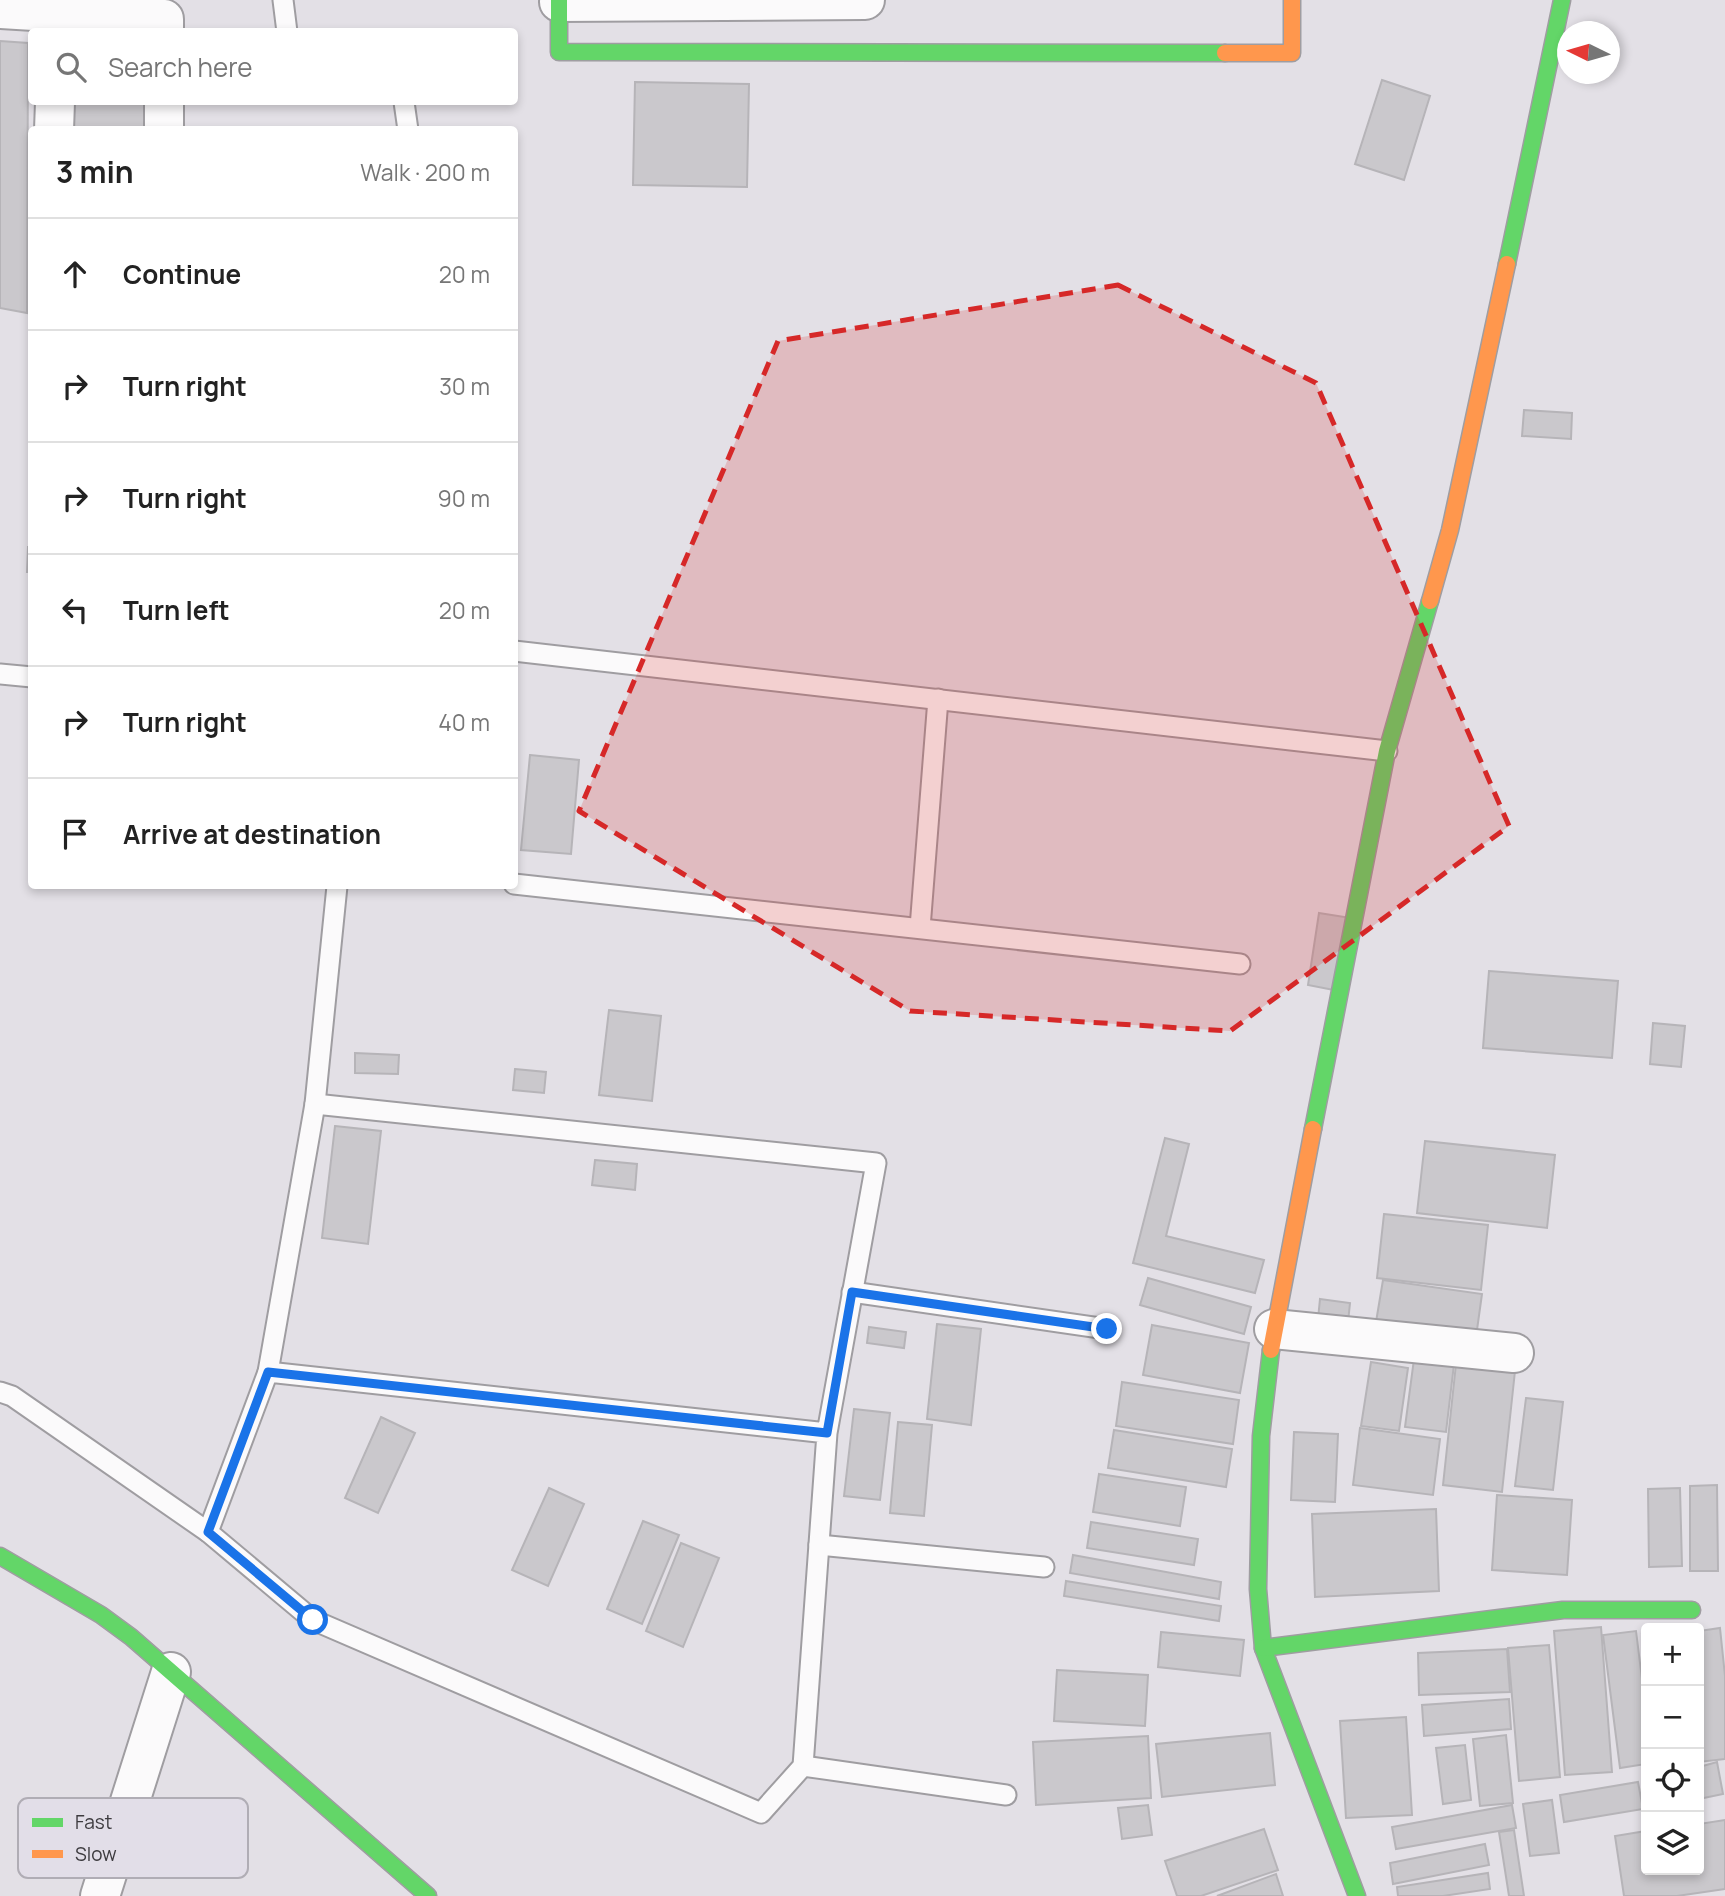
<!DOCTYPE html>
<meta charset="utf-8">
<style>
:root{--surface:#fff;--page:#f6f6f6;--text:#222;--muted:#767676;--line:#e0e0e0}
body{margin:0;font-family:Manrope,sans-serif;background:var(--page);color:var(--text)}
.controls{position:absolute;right:21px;bottom:21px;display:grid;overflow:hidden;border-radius:7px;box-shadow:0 4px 10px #0003}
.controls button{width:63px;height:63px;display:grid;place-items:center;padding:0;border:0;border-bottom:2px solid var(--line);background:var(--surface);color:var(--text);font:35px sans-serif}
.compass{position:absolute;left:1557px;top:21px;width:63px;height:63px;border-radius:50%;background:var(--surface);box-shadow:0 4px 10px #0003;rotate:275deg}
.stop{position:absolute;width:21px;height:21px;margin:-16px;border:5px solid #1a73e8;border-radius:50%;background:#fff}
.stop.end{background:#1a73e8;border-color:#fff;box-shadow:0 2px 7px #0008}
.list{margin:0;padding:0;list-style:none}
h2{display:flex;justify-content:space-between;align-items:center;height:91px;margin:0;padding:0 28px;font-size:30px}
h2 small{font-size:23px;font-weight:400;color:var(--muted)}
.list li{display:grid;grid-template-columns:46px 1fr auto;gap:21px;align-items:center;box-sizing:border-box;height:112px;padding:0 28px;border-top:2px solid var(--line)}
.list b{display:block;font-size:26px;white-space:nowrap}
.list em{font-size:23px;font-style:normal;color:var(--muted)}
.icon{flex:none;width:38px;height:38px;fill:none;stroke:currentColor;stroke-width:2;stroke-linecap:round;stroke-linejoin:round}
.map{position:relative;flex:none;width:1725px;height:1896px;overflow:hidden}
.search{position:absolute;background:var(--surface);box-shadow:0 4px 10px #0003;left:28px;top:28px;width:490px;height:77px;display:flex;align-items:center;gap:18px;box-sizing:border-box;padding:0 24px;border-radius:7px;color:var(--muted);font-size:26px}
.panel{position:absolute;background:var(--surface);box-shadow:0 4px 10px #0003;left:28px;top:126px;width:490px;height:763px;border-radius:7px}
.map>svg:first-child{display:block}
.building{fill:#cac8cc;stroke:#b6b4b8;stroke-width:2}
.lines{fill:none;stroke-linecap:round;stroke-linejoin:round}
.lane-casing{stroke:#9f9da1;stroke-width:23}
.street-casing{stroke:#9f9da1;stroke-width:42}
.fast-casing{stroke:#9f9da1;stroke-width:19}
.slow-casing{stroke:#9f9da1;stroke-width:19}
.lane{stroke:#fbfafb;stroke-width:19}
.street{stroke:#fbfafb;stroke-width:38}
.fast{stroke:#63d668;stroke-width:16}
.slow{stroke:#ff974d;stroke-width:16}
.route{stroke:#1a73e8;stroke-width:9}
.marked{fill:#d62828;fill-opacity:0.2;stroke:#d62828;stroke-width:5;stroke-dasharray:14 9;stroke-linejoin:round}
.key{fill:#e2dee8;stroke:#b0adb5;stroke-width:2}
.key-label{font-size:19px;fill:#3d3b3f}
</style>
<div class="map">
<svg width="1725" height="1896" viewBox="0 0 1725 1896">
<rect width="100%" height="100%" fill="#e3e0e6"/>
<g class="building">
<path d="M0,41L28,43L27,313L0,308Z"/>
<path d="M1382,80L1430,96L1404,180L1355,164Z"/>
<path d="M635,82L749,84L747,187L633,185Z"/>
<path d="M66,102H149L148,130H66Z"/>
<path d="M1524,410L1572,413L1571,439L1522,436Z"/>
<path d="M28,547H32V572H27Z"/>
<path d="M530,755L579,760L571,854L521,850Z"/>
<path d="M1319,913L1351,918L1339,991L1308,985Z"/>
<path d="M1489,971L1618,981L1612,1058L1483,1048Z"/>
<path d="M609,1010L661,1016L652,1101L599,1095Z"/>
<path d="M1653,1023L1685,1026L1681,1067L1650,1064Z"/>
<path d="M355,1053L399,1055L398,1074L355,1073Z"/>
<path d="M515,1069L546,1072L544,1093L513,1090Z"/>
<path d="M335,1126L381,1131L368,1244L322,1238Z"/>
<path d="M1165,1138L1189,1144L1166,1236L1264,1260L1255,1293L1133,1263Z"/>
<path d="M1425,1141L1555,1155L1547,1228L1417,1213Z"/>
<path d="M595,1160L637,1164L635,1190L592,1185Z"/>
<path d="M1384,1214L1488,1225L1481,1290L1377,1278Z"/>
<path d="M1148,1278L1251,1307L1244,1334L1140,1305Z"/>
<path d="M1383,1280L1482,1294L1476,1337L1376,1322Z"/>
<path d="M1320,1299L1350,1303L1348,1322L1318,1319Z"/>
<path d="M937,1324L981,1329L971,1425L927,1419Z"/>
<path d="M1152,1325L1249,1343L1240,1393L1143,1375Z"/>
<path d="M869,1327L906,1332L904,1348L867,1343Z"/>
<path d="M1414,1359L1454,1364L1446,1432L1405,1427Z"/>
<path d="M1371,1362L1408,1368L1399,1431L1361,1426Z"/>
<path d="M1456,1364L1515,1371L1502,1492L1443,1485Z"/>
<path d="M1122,1382L1239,1400L1233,1444L1116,1426Z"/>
<path d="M1526,1398L1563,1402L1553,1490L1515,1486Z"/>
<path d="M854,1409L890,1413L880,1500L844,1496Z"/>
<path d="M381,1417L415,1433L378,1513L345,1498Z"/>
<path d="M898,1422L932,1425L924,1516L890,1513Z"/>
<path d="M1360,1428L1440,1439L1433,1495L1353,1485Z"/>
<path d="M1114,1430L1232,1449L1226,1487L1108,1468Z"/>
<path d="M1294,1432L1338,1434L1335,1502L1291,1500Z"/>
<path d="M1099,1474L1186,1487L1180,1526L1093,1512Z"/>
<path d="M1717,1485L1718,1571H1690V1486Z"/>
<path d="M549,1488L584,1504L548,1586L512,1570Z"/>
<path d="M1680,1488L1682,1566L1649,1567L1648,1489Z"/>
<path d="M1497,1495L1572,1500L1567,1575L1492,1570Z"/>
<path d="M1436,1509L1439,1591L1315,1597L1312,1514Z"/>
<path d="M643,1521L679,1535L642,1624L607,1609Z"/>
<path d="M1091,1522L1198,1539L1194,1565L1087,1548Z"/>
<path d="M681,1543L719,1558L683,1647L646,1631Z"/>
<path d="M1073,1555L1221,1582L1219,1599L1070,1573Z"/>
<path d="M1066,1581L1221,1606L1219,1621L1064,1596Z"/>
<path d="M1601,1627L1612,1772L1565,1775L1554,1631Z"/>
<path d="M1720,1628L1725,1676V1759L1699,1762V1631Z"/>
<path d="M1636,1631L1646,1711V1764L1620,1768L1603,1635Z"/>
<path d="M1161,1632L1244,1640L1240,1676L1158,1667Z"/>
<path d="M1642,1634H1646V1677Z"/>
<path d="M1549,1645L1560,1777L1519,1781L1508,1648Z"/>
<path d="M1507,1649L1510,1692L1419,1695L1418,1653Z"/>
<path d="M1057,1670L1148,1675L1145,1726L1054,1721Z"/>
<path d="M1509,1699L1511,1729L1424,1736L1422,1705Z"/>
<path d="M1406,1717L1412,1815L1346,1818L1340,1721Z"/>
<path d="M1270,1733L1275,1785L1162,1797L1156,1744Z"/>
<path d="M1506,1735L1513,1803L1480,1806L1473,1739Z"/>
<path d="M1148,1736L1151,1798L1036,1805L1033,1742Z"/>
<path d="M1465,1745L1471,1800L1443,1804L1436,1748Z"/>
<path d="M1717,1762L1723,1794L1699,1799V1767Z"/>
<path d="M1638,1782L1643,1809L1564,1822L1560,1795Z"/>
<path d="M1552,1800L1559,1853L1530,1856L1523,1804Z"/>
<path d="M1148,1805L1152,1835L1122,1839L1118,1808Z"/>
<path d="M1512,1805L1516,1828L1396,1849L1392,1827Z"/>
<path d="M1725,1820V1889L1677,1896H1624L1615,1836L1646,1831V1870H1699V1824Z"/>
<path d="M1264,1829L1278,1870L1201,1896H1177L1165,1861Z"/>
<path d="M1514,1830L1524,1896H1509L1499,1832Z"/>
<path d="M1485,1844L1489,1865L1393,1884L1390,1863Z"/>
<path d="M1488,1873L1490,1889L1443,1896H1398L1397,1887Z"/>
<path d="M1276,1874L1283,1896H1217Z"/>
</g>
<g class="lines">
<defs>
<g id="lane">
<path d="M283,0L287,32"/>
<path d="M404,102L408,130"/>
<path d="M514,651L1387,751"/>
<path d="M0,674L32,677"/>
<path d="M514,884L1240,964"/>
<path d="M337,886L315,1104L876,1163L827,1433L803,1766L761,1813L313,1620L208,1532L268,1372L827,1433"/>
<path d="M920,928L938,699"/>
<path d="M852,1292L1107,1329"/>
<path d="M268,1372L315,1104"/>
<path d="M0,1392L12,1396L208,1532"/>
<path d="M819,1545L1044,1567"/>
<path d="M803,1766L1006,1795"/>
</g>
<g id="street">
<path d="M559,2L865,0"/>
<path d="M0,9L164,19V32"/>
<path d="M164,102V130"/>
<path d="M54,130L55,102"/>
<path d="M1274,1329L1514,1353"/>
<path d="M100,1896L171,1672"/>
</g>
<g id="fast">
<path d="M559,0V52L1225,53"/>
<path d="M1507,264L1562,0"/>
<path d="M1313,1129L1387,751L1430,601"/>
<path d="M1271,1350L1261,1436L1258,1589L1263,1648L1357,1896"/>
<path d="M0,1556L101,1615L131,1637L428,1896"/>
<path d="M1263,1648L1563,1610H1692"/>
</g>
<g id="slow">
<path d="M1225,53H1292V0"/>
<path d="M1430,601L1450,530L1507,264"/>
<path d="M1271,1350L1313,1129"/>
</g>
</defs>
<use href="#lane" class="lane-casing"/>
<use href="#street" class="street-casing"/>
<use href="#fast" class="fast-casing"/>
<use href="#slow" class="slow-casing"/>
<use href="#lane" class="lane"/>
<use href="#street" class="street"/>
<use href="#fast" class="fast"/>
<use href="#slow" class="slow"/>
</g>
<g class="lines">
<path class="route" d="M313,1620L208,1532L268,1372L827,1433L852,1292L1107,1329"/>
</g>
<path class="marked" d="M1118,285L1316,383L1509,826L1230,1031L910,1011L579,811L778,341Z"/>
<rect x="18" y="1798" width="230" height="80" rx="10" class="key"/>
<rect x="32" y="1818" width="31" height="9" fill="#63d668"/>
<rect x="32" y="1850" width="31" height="8" fill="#ff974d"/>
<g class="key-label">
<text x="75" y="1829">Fast</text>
<text x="75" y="1861">Slow</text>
</g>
</svg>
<div class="controls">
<button>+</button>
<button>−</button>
<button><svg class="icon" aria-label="locate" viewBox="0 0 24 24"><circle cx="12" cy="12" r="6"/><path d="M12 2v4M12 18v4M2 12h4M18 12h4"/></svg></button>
<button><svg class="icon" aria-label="layers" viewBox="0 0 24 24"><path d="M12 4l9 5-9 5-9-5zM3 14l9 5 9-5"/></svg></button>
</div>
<svg class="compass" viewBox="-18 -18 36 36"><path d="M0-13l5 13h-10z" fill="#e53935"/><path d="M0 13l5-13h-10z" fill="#767676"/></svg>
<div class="stop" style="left:313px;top:1620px"></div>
<div class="stop end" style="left:1107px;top:1329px"></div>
<div class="search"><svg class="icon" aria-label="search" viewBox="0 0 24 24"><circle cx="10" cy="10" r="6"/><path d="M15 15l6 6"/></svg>Search here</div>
<section class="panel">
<h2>3 min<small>Walk · 200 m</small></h2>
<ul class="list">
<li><svg class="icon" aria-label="ahead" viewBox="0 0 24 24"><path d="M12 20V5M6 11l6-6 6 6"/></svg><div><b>Continue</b></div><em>20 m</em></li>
<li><svg class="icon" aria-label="right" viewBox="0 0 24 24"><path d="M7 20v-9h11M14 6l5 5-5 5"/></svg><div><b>Turn right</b></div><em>30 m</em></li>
<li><svg class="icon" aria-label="right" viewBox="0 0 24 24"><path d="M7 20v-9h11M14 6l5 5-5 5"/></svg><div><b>Turn right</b></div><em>90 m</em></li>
<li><svg class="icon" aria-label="left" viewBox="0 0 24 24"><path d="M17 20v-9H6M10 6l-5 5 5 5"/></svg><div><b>Turn left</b></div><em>20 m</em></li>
<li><svg class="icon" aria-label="right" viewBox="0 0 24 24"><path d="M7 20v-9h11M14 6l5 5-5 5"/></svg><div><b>Turn right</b></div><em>40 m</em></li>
<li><svg class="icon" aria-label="arrive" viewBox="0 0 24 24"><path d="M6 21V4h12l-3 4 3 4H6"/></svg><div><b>Arrive at destination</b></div></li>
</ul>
</section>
</div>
